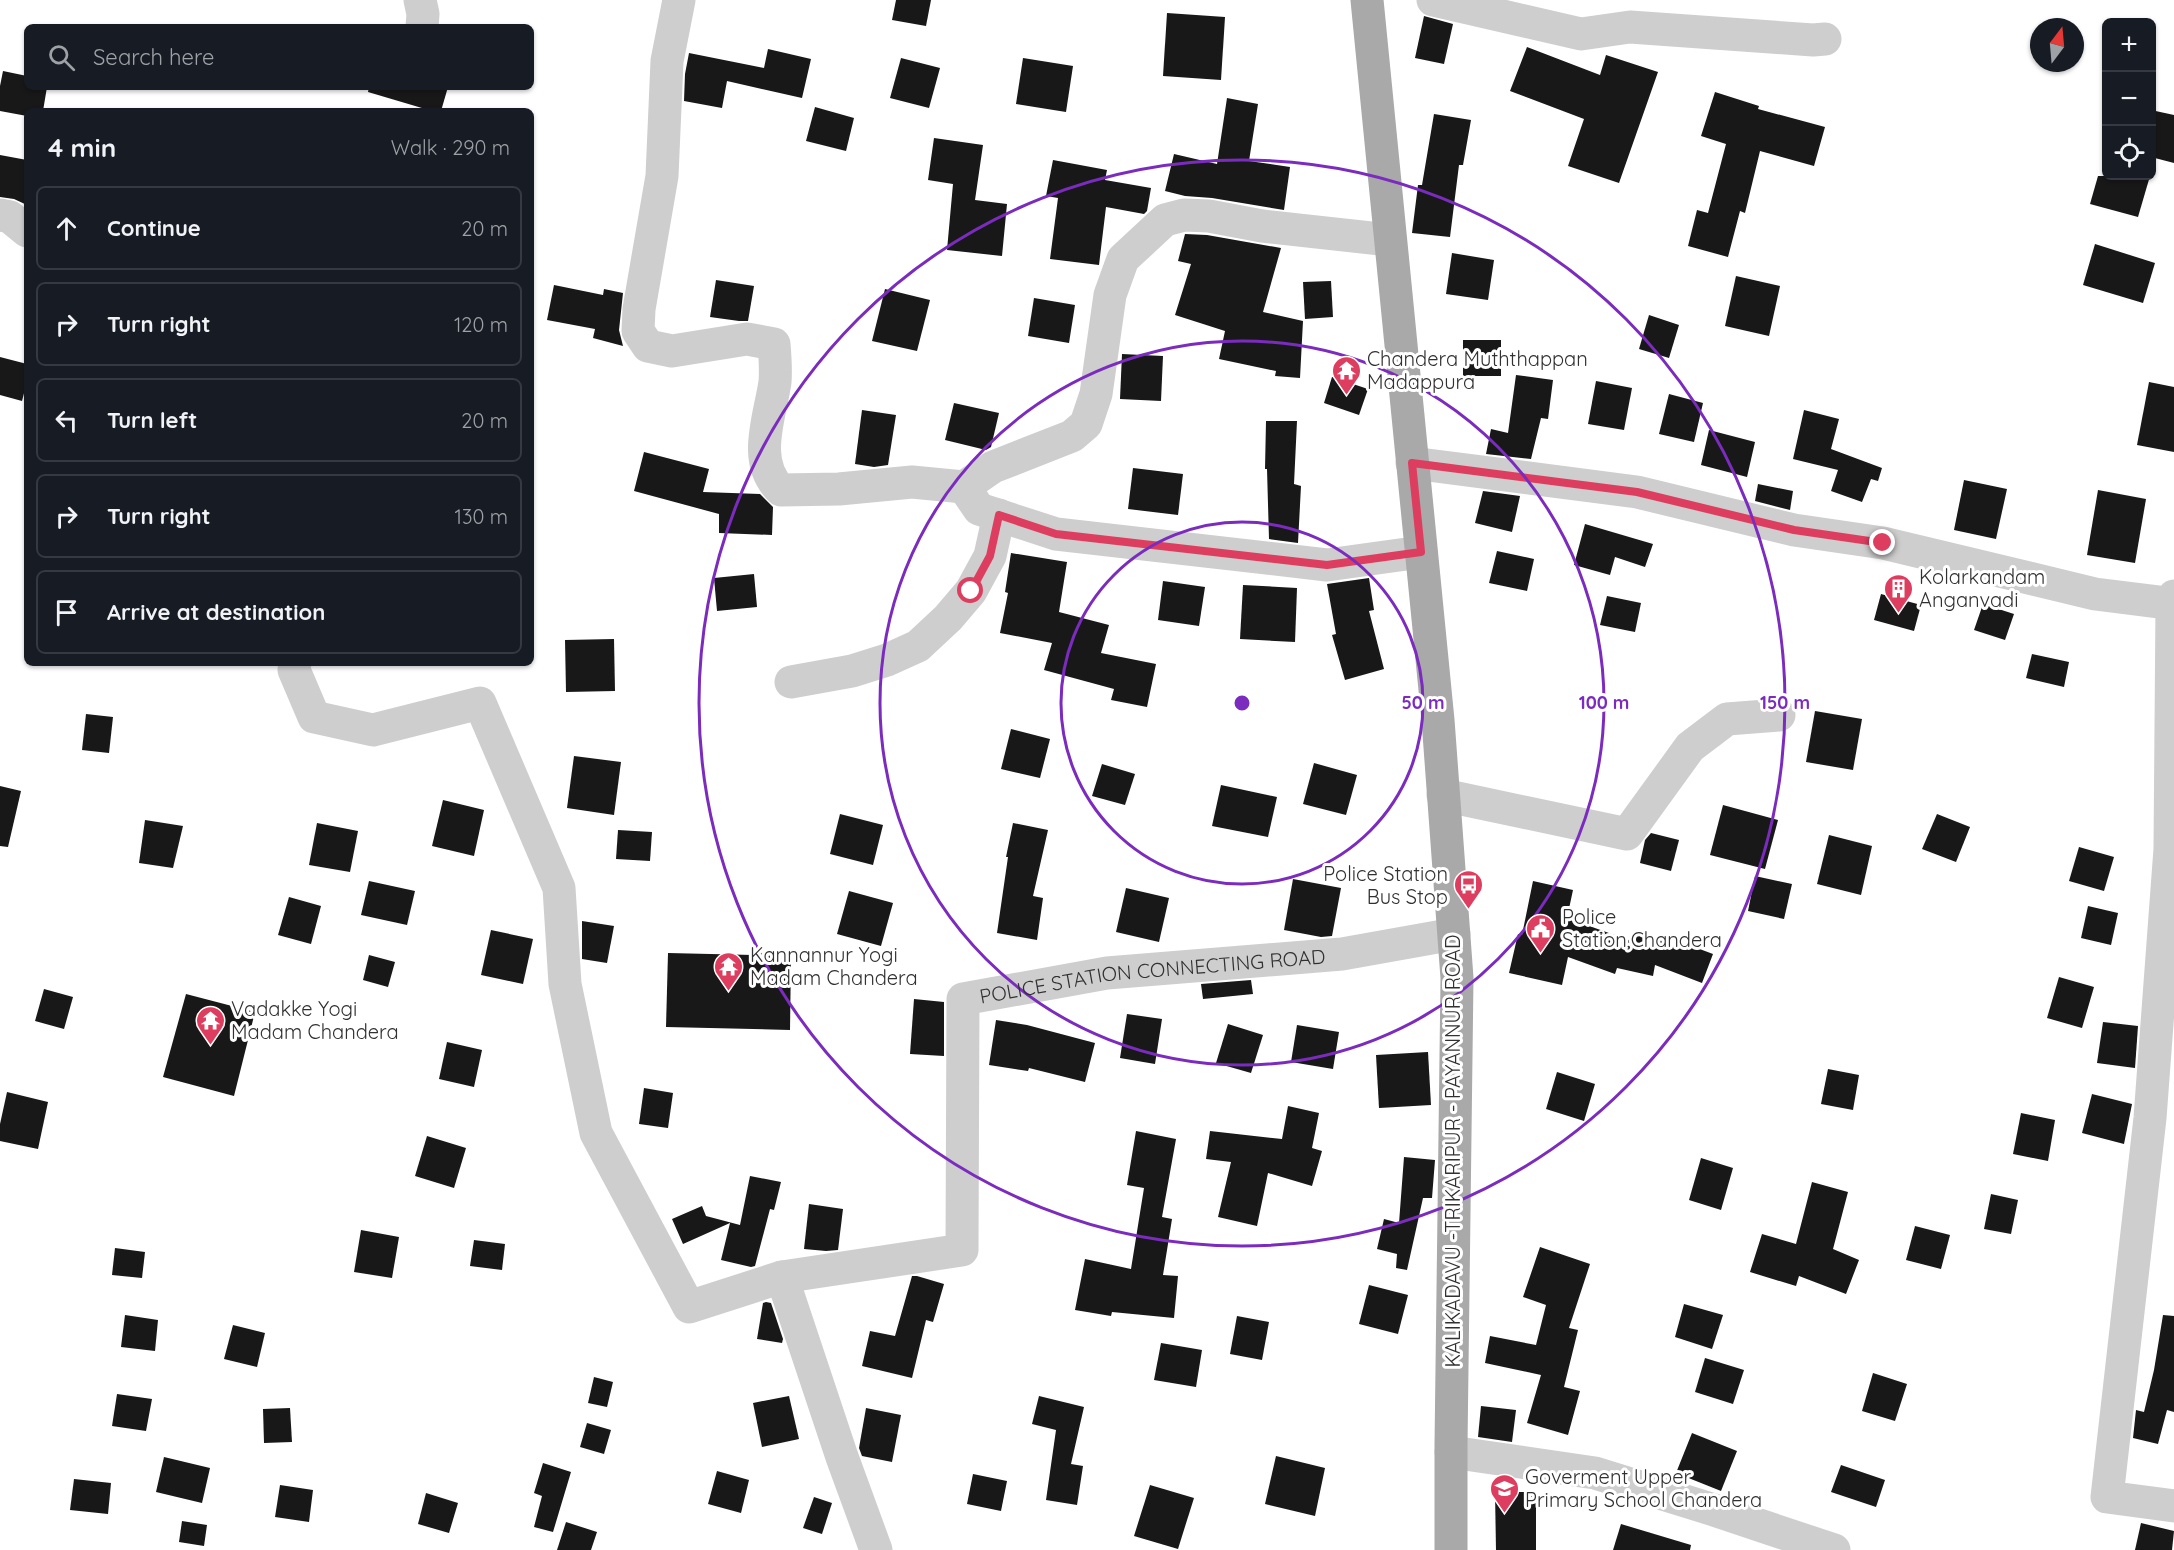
<!DOCTYPE html>
<meta charset="utf-8">
<style>
:root{--surface:#171b24;--page:#20242c;--text:#f1f3f6;--muted:#9ea1a6;--line:#363941}
body{margin:0;font-family:Quicksand,sans-serif;background:var(--page);color:var(--text)}
.controls{position:absolute;right:18px;top:18px;display:grid;overflow:hidden;border-radius:9px;box-shadow:0 2px 4px #0004}
.controls button{width:54px;height:54px;display:grid;place-items:center;padding:0;border:0;border-bottom:2px solid var(--line);background:var(--surface);color:var(--text);font:30px sans-serif}
.compass{position:absolute;left:2030px;top:18px;width:54px;height:54px;border-radius:50%;background:var(--surface);box-shadow:0 2px 4px #0004;rotate:16deg}
.stop{position:absolute;width:18px;height:18px;margin:-14px;border:4px solid #dd3e5f;border-radius:50%;background:#fff}
.stop.end{background:#dd3e5f;border-color:#fff;box-shadow:0 2px 6px #0008}
.list{margin:0;padding:0;list-style:none}
h2{display:flex;justify-content:space-between;align-items:center;height:78px;margin:0;padding:0 24px;font-size:26px}
h2 small{font-size:20px;font-weight:400;color:var(--muted)}
.list li{display:grid;grid-template-columns:39px 1fr auto;gap:18px;align-items:center;box-sizing:border-box;height:84px;margin:0 12px 12px;padding:0 12px;border:2px solid var(--line);border-radius:9px}
.list b{display:block;font-size:22px;white-space:nowrap}
.list em{font-size:20px;font-style:normal;color:var(--muted)}
.icon{flex:none;width:33px;height:33px;fill:none;stroke:currentColor;stroke-width:2;stroke-linecap:round;stroke-linejoin:round}
.map{position:relative;flex:none;width:2174px;height:1550px;overflow:hidden}
.search{position:absolute;background:var(--surface);box-shadow:0 2px 4px #0004;left:24px;top:24px;width:510px;height:66px;display:flex;align-items:center;gap:15px;box-sizing:border-box;padding:0 21px;border-radius:9px;color:var(--muted);font-size:22px}
.panel{position:absolute;background:var(--surface);box-shadow:0 2px 4px #0004;left:24px;top:108px;width:510px;height:558px;border-radius:9px}
.map>svg:first-child{display:block}
.building{fill:#181818}
.lines{fill:none;stroke-linecap:round;stroke-linejoin:round}
.minor{stroke:#cecece;stroke-width:33}
.major{stroke:#a9a9a9;stroke-width:33}
.route{stroke:#dd3e5f;stroke-width:8}
.ring{fill:none;stroke:#7b2cbf;stroke-width:3}
.labels{text-anchor:middle;dominant-baseline:central;stroke-width:6;stroke-linejoin:round;paint-order:stroke}
.poi-label{font-size:20px;fill:#313131;stroke:#fff;text-anchor:start}
.street-label{font-size:20px;fill:#313131;stroke:#fff}
.centre{fill:#7b2cbf;stroke:#fff;stroke-width:3}
.ring-label{font-size:18px;text-anchor:middle;font-weight:bold;fill:#7b2cbf;stroke:#fff;stroke-width:6;stroke-linejoin:round;paint-order:stroke}
</style>
<div class="map">
<svg width="2174" height="1550" viewBox="0 0 2174 1550">
<rect width="100%" height="100%" fill="#fff"/>
<g class="building">
<path d="M896,0H931L926,26L892,20Z"/>
<path d="M1167,13L1225,17L1221,80L1163,76Z"/>
<path d="M1424,16L1453,24L1444,64L1415,58Z"/>
<path d="M1527,47L1600,75L1606,55L1658,72L1619,183L1568,166L1584,119L1510,91Z"/>
<path d="M768,49L811,59L802,98L727,81L722,108L684,101L685,74L689,53L764,68Z"/>
<path d="M901,58L940,68L929,108L890,98Z"/>
<path d="M1023,58L1073,66L1066,112L1016,104Z"/>
<path d="M3,71L27,76V87H47L43,111H27V116L0,111V86Z"/>
<path d="M369,87H448L441,111H432L368,92Z"/>
<path d="M1715,92L1759,106L1758,109L1825,127L1814,166L1760,151L1745,213L1740,211L1728,257L1688,246L1697,210L1708,213L1726,144L1701,136Z"/>
<path d="M1227,98L1258,104L1249,161L1290,167L1284,210L1212,198L1185,196L1165,191L1174,154L1217,164Z"/>
<path d="M815,107L854,118L846,151L806,141Z"/>
<path d="M2151,110L2174,115V163L2151,157Z"/>
<path d="M1434,114L1471,120L1463,165H1459L1450,237L1412,233L1418,185H1422Z"/>
<path d="M934,138L983,145L975,200L1007,204L1002,256L947,250L953,184L928,180Z"/>
<path d="M0,155L27,160V205L14,199L0,197Z"/>
<path d="M1053,160L1107,170L1105,180L1151,188L1147,211L1144,214L1106,207L1099,265L1050,259L1058,198L1046,196Z"/>
<path d="M2098,176H2150L2138,217L2090,204Z"/>
<path d="M1185,234L1207,235L1281,248L1263,312L1303,321L1300,378L1275,376L1276,371L1219,359L1225,331L1175,315L1191,264L1178,261Z"/>
<path d="M2095,244L2155,263L2143,303L2083,285Z"/>
<path d="M1452,253L1494,260L1488,300L1446,294Z"/>
<path d="M1736,276L1780,286L1769,336L1725,326Z"/>
<path d="M716,280L754,286L748,321H739L710,317Z"/>
<path d="M1331,281L1333,317L1305,319L1303,282Z"/>
<path d="M554,285L603,295L604,289L623,293L619,330L623,346L593,338L595,329L547,320Z"/>
<path d="M885,289L930,300L917,351L872,341Z"/>
<path d="M1034,298L1075,305L1069,343L1028,336Z"/>
<path d="M1649,315L1679,325L1669,358L1639,349Z"/>
<rect x="1463" y="340" width="38" height="36"/>
<path d="M1122,354L1163,356L1161,401L1120,399Z"/>
<path d="M0,357L27,364V382L22,401L0,395Z"/>
<path d="M1516,375L1553,380L1548,419L1541,418L1531,459L1486,454L1491,429L1508,433Z"/>
<path d="M1332,377L1368,389L1359,415L1324,403Z"/>
<path d="M1596,381L1632,388L1624,430L1588,424Z"/>
<path d="M2149,382L2174,387V452L2137,445Z"/>
<path d="M1669,394L1703,403L1694,442L1659,434Z"/>
<path d="M954,403L999,413L991,447L986,450L945,440Z"/>
<path d="M862,410L896,415L888,465L874,467L855,464Z"/>
<path d="M1804,410L1839,419L1831,449L1882,468L1878,481L1871,479L1862,502L1831,491L1838,470L1793,459Z"/>
<path d="M1266,421H1297L1294,484L1301,486L1298,543L1269,539L1267,469H1265Z"/>
<path d="M1709,430L1755,442L1747,477L1701,465Z"/>
<path d="M644,452L709,469L703,492L760,494L773,507L772,535L719,533V514L634,491Z"/>
<path d="M1133,468L1183,474L1178,515L1128,509Z"/>
<path d="M1964,480L2007,489L1996,539L1954,530Z"/>
<path d="M1758,484L1793,491L1790,510L1755,501Z"/>
<path d="M2098,490L2146,499L2135,563L2087,555Z"/>
<path d="M1483,491L1520,496L1512,532L1475,523Z"/>
<path d="M1585,524L1653,544L1645,567L1615,557L1610,575L1574,565Z"/>
<path d="M1497,551L1534,559L1527,591L1489,583Z"/>
<path d="M1011,553L1067,562L1059,612L1109,625L1101,653L1156,664L1147,707L1111,700L1114,689L1044,670L1052,643L1000,633L1008,593L1005,592Z"/>
<path d="M754,574L757,607L717,611L714,578Z"/>
<path d="M1369,578L1374,610L1369,611L1384,669L1345,680L1332,635L1336,634L1327,584Z"/>
<path d="M1163,581L1205,587L1199,626L1158,620Z"/>
<path d="M1243,585L1297,588L1295,642L1240,639Z"/>
<path d="M1881,594L1921,605L1914,631L1874,620Z"/>
<path d="M1607,596L1641,603L1635,632L1600,625Z"/>
<path d="M1983,604L2014,614L2005,640L1974,630Z"/>
<path d="M614,639L615,691L566,692L565,640Z"/>
<path d="M2032,654L2069,662L2064,687L2026,678Z"/>
<path d="M1815,711L1862,719L1853,770L1806,762Z"/>
<path d="M86,714L113,717L109,753L82,750Z"/>
<path d="M1011,729L1050,739L1040,778L1001,769Z"/>
<path d="M574,756L621,762L614,815L567,808Z"/>
<path d="M1314,763L1357,775L1346,815L1303,804Z"/>
<path d="M1102,764L1135,774L1125,805L1092,796Z"/>
<path d="M1221,785L1277,797L1268,837L1212,826Z"/>
<path d="M0,786L21,791L8,847L0,846Z"/>
<path d="M443,800L484,810L474,856L432,846Z"/>
<path d="M1723,805L1778,820L1765,869L1710,855Z"/>
<path d="M840,814L883,825L873,865L830,854Z"/>
<path d="M1937,814L1970,827L1956,862L1922,849Z"/>
<path d="M145,820L183,826L173,868L139,863Z"/>
<path d="M317,823L358,831L350,872L309,865Z"/>
<path d="M1013,823L1048,830L1033,896L1043,898L1037,940L997,933L1008,857H1006Z"/>
<path d="M618,830L652,832L650,861L616,859Z"/>
<path d="M1651,833L1679,840L1671,871L1640,863L1645,840Z"/>
<path d="M1829,835L1872,846L1861,895L1817,884Z"/>
<path d="M2079,847L2114,857L2104,891L2069,881Z"/>
<path d="M1755,876L1792,884L1784,919L1748,911Z"/>
<path d="M1293,879L1341,888L1332,936L1321,937L1284,930Z"/>
<path d="M369,881L415,891L407,925L361,915Z"/>
<path d="M1533,881L1573,890L1567,918L1634,942L1636,935L1680,945L1681,942L1713,954L1702,983L1655,965L1653,976L1617,968L1615,974L1568,957L1562,985L1509,973L1518,934L1522,935Z"/>
<path d="M1126,888L1169,898L1159,942L1116,932Z"/>
<path d="M849,891L893,903L881,946L837,934Z"/>
<path d="M289,897L321,906L311,944L278,935Z"/>
<path d="M2088,906L2118,913L2111,945L2081,938Z"/>
<path d="M582,921L614,926L607,963L582,959Z"/>
<path d="M491,930L533,939L523,984L481,975Z"/>
<path d="M668,953L791,956L790,1030L666,1027Z"/>
<path d="M369,955L395,962L388,987L363,980Z"/>
<path d="M2059,977L2094,987L2082,1028L2047,1018Z"/>
<path d="M1251,980L1253,994L1203,999L1201,984Z"/>
<path d="M44,989L73,997L64,1029L35,1021Z"/>
<path d="M186,994L255,1012L234,1096L163,1077Z"/>
<path d="M914,999L944,1002V1056L910,1054Z"/>
<path d="M1127,1014L1162,1019L1155,1064L1120,1058Z"/>
<path d="M996,1020L1027,1025L1095,1043L1085,1082L1029,1068L1028,1071L989,1065Z"/>
<path d="M2103,1022L2138,1026L2135,1068L2097,1063Z"/>
<path d="M1228,1024L1263,1035L1251,1073L1216,1063Z"/>
<path d="M1297,1025L1339,1032L1333,1069L1291,1062Z"/>
<path d="M447,1042L482,1050L474,1087L439,1079Z"/>
<path d="M1428,1052L1431,1105L1379,1108L1376,1055Z"/>
<path d="M1828,1069L1859,1075L1853,1110L1821,1104Z"/>
<path d="M1557,1072L1595,1084L1584,1121L1546,1109Z"/>
<path d="M644,1088L673,1093L668,1128L639,1124Z"/>
<path d="M7,1092L48,1102L38,1149L0,1141V1124Z"/>
<path d="M2092,1094L2132,1104L2124,1144L2082,1133Z"/>
<path d="M1288,1106L1319,1113L1312,1148L1322,1151L1312,1186L1268,1173L1257,1226L1218,1217L1231,1162L1206,1159L1210,1131L1282,1139Z"/>
<path d="M2021,1113L2055,1120L2048,1161L2013,1154Z"/>
<path d="M1136,1131L1176,1139L1162,1217L1172,1219L1163,1275L1178,1276L1174,1318L1112,1312L1111,1316L1075,1310L1085,1259L1131,1269L1144,1188L1127,1185Z"/>
<path d="M427,1136L466,1148L454,1188L415,1176Z"/>
<path d="M1404,1157L1435,1160L1432,1198H1423L1407,1270L1396,1268L1397,1254L1377,1249L1384,1219L1399,1223Z"/>
<path d="M1701,1158L1733,1168L1721,1210L1689,1200Z"/>
<path d="M750,1176L781,1182L774,1210L770,1209L755,1266L751,1267L721,1260L730,1223L683,1244L672,1219L702,1206L706,1216L740,1225Z"/>
<path d="M1812,1182L1848,1192L1833,1249L1859,1260L1846,1294L1799,1276L1796,1286L1750,1272L1762,1234L1796,1244Z"/>
<path d="M1991,1194L2018,1200L2011,1234L1984,1229Z"/>
<path d="M809,1204L843,1209L838,1250L826,1251L804,1249Z"/>
<path d="M1915,1226L1950,1235L1941,1269L1906,1260Z"/>
<path d="M361,1230L399,1237L392,1278L354,1272Z"/>
<path d="M474,1240L505,1244L502,1270L470,1266Z"/>
<path d="M1540,1247L1590,1264L1569,1328L1578,1330L1564,1387L1580,1391L1568,1435L1527,1423L1541,1375L1485,1363L1490,1336L1536,1345L1546,1305L1523,1297Z"/>
<path d="M115,1248L145,1252L142,1278L112,1275Z"/>
<path d="M912,1276H917L944,1284L933,1322L926,1320L912,1378L862,1366L870,1331L895,1336Z"/>
<path d="M1369,1285L1408,1295L1398,1334L1359,1324Z"/>
<path d="M766,1302L771,1303L783,1339L782,1343L757,1339L763,1303Z"/>
<path d="M1684,1304L1723,1315L1712,1349L1675,1337Z"/>
<path d="M125,1315L158,1320L155,1351L121,1347Z"/>
<path d="M2163,1315L2174,1316V1412L2167,1410L2158,1444L2133,1438L2136,1410L2144,1412L2154,1370Z"/>
<path d="M1237,1316L1269,1322L1262,1360L1230,1354Z"/>
<path d="M233,1325L265,1333L257,1367L224,1359Z"/>
<path d="M1161,1343L1202,1350L1196,1387L1154,1380Z"/>
<path d="M1705,1358L1744,1370L1733,1404L1695,1392Z"/>
<path d="M1873,1373L1907,1384L1895,1421L1862,1411Z"/>
<path d="M594,1377L613,1382L607,1407L588,1403Z"/>
<path d="M117,1394L152,1399L146,1431L112,1426Z"/>
<path d="M789,1396L799,1439L762,1447L753,1403Z"/>
<path d="M1039,1396L1084,1407L1071,1464L1083,1466L1077,1505L1046,1500L1056,1430L1032,1424Z"/>
<path d="M1481,1406L1516,1410L1512,1442L1478,1437Z"/>
<path d="M290,1408L292,1442L264,1443L263,1409Z"/>
<path d="M866,1408L901,1415L892,1462L862,1456L859,1448Z"/>
<path d="M587,1423L611,1430L604,1454L580,1447Z"/>
<path d="M1692,1433L1737,1451L1721,1491L1676,1473Z"/>
<path d="M1276,1456L1325,1468L1315,1516L1265,1504Z"/>
<path d="M164,1457L210,1468L202,1503L156,1492Z"/>
<path d="M543,1463L571,1472L553,1532L534,1527L542,1496L534,1493Z"/>
<path d="M1841,1465L1885,1480L1876,1507L1831,1492Z"/>
<path d="M717,1471L749,1480L741,1513L708,1504Z"/>
<path d="M973,1474L1007,1481L1001,1511L967,1504Z"/>
<path d="M74,1479L111,1483L108,1514L70,1510Z"/>
<path d="M280,1485L313,1490L309,1522L275,1517Z"/>
<path d="M1150,1485L1194,1498L1178,1549L1134,1536Z"/>
<path d="M1495,1492H1536V1550H1496Z"/>
<path d="M426,1493L458,1503L449,1533L418,1524Z"/>
<path d="M814,1497L832,1503L822,1534L803,1528Z"/>
<path d="M182,1521L207,1525L204,1546L179,1542Z"/>
<path d="M566,1522L597,1532L591,1550H557Z"/>
<path d="M2141,1523L2174,1531L2172,1550H2135Z"/>
<path d="M1621,1524L1691,1545L1690,1550H1613Z"/>
</g>
<g class="lines">
<g class="minor">
<path d="M420,0L423,14L422,27"/>
<path d="M679,0L667,61L662,176L639,309L638,331L648,346L672,351L747,339L774,344C775,356 776,370 775,382C770,417 751,462 781,490L839,489L912,482L964,487L993,467L1072,436L1086,424L1096,394L1110,295L1123,259L1165,220L1184,215L1209,216L1262,226L1389,240"/>
<path d="M1433,0L1581,34L1630,27L1813,40L1825,39"/>
<path d="M0,215L10,217L27,231"/>
<path d="M1412,463L1637,492L1794,530L1883,543L2095,594L2174,604"/>
<path d="M964,487L979,509L1056,534L1327,565L1421,552"/>
<path d="M2174,596L2172,604L2170,849L2150,1118L2107,1497L2174,1506"/>
<path d="M295,663L294,670L314,717L373,730L480,703L559,888L565,984L596,1133L689,1307L782,1277L842,1457L876,1550"/>
<path d="M791,682L852,671L887,660L918,646L948,618L971,591L990,556L999,515"/>
<path d="M1443,795L1627,834L1690,747L1727,719L1779,715"/>
<path id="s1" d="M782,1277L962,1250L963,999L1107,973L1342,954L1454,934"/>
<path d="M1451,1452L1595,1473L1711,1509L1834,1550"/>
</g>
<path class="major" d="M1367,0L1438,720L1457,978L1451,1446V1550"/>
</g>
<g class="lines">
<path class="route" d="M971,591L990,556L999,515L1056,534L1327,565L1421,552L1412,463L1637,492L1794,530L1883,543"/>
</g>
<g class="ring">
<circle cx="1242" cy="703" r="181"/>
<circle cx="1242" cy="703" r="362"/>
<circle cx="1242" cy="703" r="543"/>
</g>
<defs>
<symbol id="temple-pin" viewBox="-11 -11 22 30"><path d="M0 17L-7.5 6A9.5 9.5 0 1 1 7.5 6Z" fill="#dd3e5f" stroke="#fff"/><path d="M0-6L5-2H3V0L6.5 2.5H4V6H1.5V3h-3V6H-4V2.5H-6.5L-3 0V-2H-5Z" fill="#fff"/></symbol>
<symbol id="building-pin" viewBox="-11 -11 22 30"><path d="M0 17L-7.5 6A9.5 9.5 0 1 1 7.5 6Z" fill="#dd3e5f" stroke="#fff"/><path d="M-4-6H4V6H1V3H-1V6H-4ZM-2.5-4.3h1.7v1.8h-1.7ZM.8-4.3h1.7v1.8H.8ZM-2.5-1h1.7V.8h-1.7ZM.8-1h1.7V.8H.8Z" fill="#fff"/></symbol>
<symbol id="bus-pin" viewBox="-11 -11 22 30"><path d="M0 17L-7.5 6A9.5 9.5 0 1 1 7.5 6Z" fill="#dd3e5f" stroke="#fff"/><path d="M-5-6H5V4H4V6H2V4H-2V6H-4V4H-5ZM-3.5-4V0h7V-4ZM-3.5 1.2v1.5H-2V1.2ZM2 1.2v1.5H3.5V1.2Z" fill="#fff"/></symbol>
<symbol id="civic-pin" viewBox="-11 -11 22 30"><path d="M0 17L-7.5 6A9.5 9.5 0 1 1 7.5 6Z" fill="#dd3e5f" stroke="#fff"/><path d="M-.6-6.5H3V-4.5H.6V-3L4-1V1h2V6H-6V1h2V-1L-.6-3ZM-1.2 2.5V6h2.4V2.5Z" fill="#fff"/></symbol>
<symbol id="school-pin" viewBox="-11 -11 22 30"><path d="M0 17L-7.5 6A9.5 9.5 0 1 1 7.5 6Z" fill="#dd3e5f" stroke="#fff"/><path d="M0-5L7-2L0 1L-7-2ZM-4 1L0 2.5L4 1V4Q0 6-4 4Z" fill="#fff"/></symbol>
</defs>
<g fill-rule="evenodd">
<use href="#temple-pin" x="1330" y="354" width="33" height="45"/>
<use href="#building-pin" x="1882" y="572" width="33" height="45"/>
<use href="#bus-pin" x="1452" y="868" width="33" height="45"/>
<use href="#civic-pin" x="1524" y="912" width="33" height="45"/>
<use href="#temple-pin" x="712" y="950" width="33" height="45"/>
<use href="#temple-pin" x="194" y="1004" width="33" height="45"/>
<use href="#school-pin" x="1488" y="1472" width="33" height="45"/>
</g>
<g class="labels">
<g class="poi-label">
<text x="1367" y="358">Chandera Muththappan<tspan x="1367" dy="23">Madappura</tspan></text>
<text x="1919" y="576">Kolarkandam<tspan x="1919" dy="23">Anganvadi</tspan></text>
<text x="1448" y="873" text-anchor="end">Police Station<tspan x="1448" dy="23">Bus Stop</tspan></text>
<text x="1562" y="916">Police<tspan x="1562" dy="23">Station,Chandera</tspan></text>
<text x="750" y="954">Kannannur Yogi<tspan x="750" dy="23">Madam Chandera</tspan></text>
<text x="231" y="1008">Vadakke Yogi<tspan x="231" dy="23">Madam Chandera</tspan></text>
<text x="1525" y="1476">Goverment Upper<tspan x="1525" dy="23">Primary School Chandera</tspan></text>
</g>
<g class="street-label">
<text stroke="none"><textPath href="#s1" startOffset="624">POLICE STATION CONNECTING ROAD</textPath></text>
<text transform="translate(1452 1151) rotate(-90)">KALIKADAVU -TRIKARIPUR - PAYANNUR ROAD</text>
</g>
</g>
<circle cx="1242" cy="703" r="9" class="centre"/>
<g class="ring-label">
<text x="1423" y="709">50 m</text>
<text x="1604" y="709">100 m</text>
<text x="1785" y="709">150 m</text>
</g>
</svg>
<div class="controls">
<button>+</button>
<button>−</button>
<button><svg class="icon" aria-label="locate" viewBox="0 0 24 24"><circle cx="12" cy="12" r="6"/><path d="M12 2v4M12 18v4M2 12h4M18 12h4"/></svg></button>
</div>
<svg class="compass" viewBox="-18 -18 36 36"><path d="M0-13l5 13h-10z" fill="#e53935"/><path d="M0 13l5-13h-10z" fill="#9ea1a6"/></svg>
<div class="stop" style="left:971px;top:591px"></div>
<div class="stop end" style="left:1883px;top:543px"></div>
<div class="search"><svg class="icon" aria-label="search" viewBox="0 0 24 24"><circle cx="10" cy="10" r="6"/><path d="M15 15l6 6"/></svg>Search here</div>
<section class="panel">
<h2>4 min<small>Walk · 290 m</small></h2>
<ul class="list">
<li><svg class="icon" aria-label="ahead" viewBox="0 0 24 24"><path d="M12 20V5M6 11l6-6 6 6"/></svg><div><b>Continue</b></div><em>20 m</em></li>
<li><svg class="icon" aria-label="right" viewBox="0 0 24 24"><path d="M7 20v-9h11M14 6l5 5-5 5"/></svg><div><b>Turn right</b></div><em>120 m</em></li>
<li><svg class="icon" aria-label="left" viewBox="0 0 24 24"><path d="M17 20v-9H6M10 6l-5 5 5 5"/></svg><div><b>Turn left</b></div><em>20 m</em></li>
<li><svg class="icon" aria-label="right" viewBox="0 0 24 24"><path d="M7 20v-9h11M14 6l5 5-5 5"/></svg><div><b>Turn right</b></div><em>130 m</em></li>
<li><svg class="icon" aria-label="arrive" viewBox="0 0 24 24"><path d="M6 21V4h12l-3 4 3 4H6"/></svg><div><b>Arrive at destination</b></div></li>
</ul>
</section>
</div>
